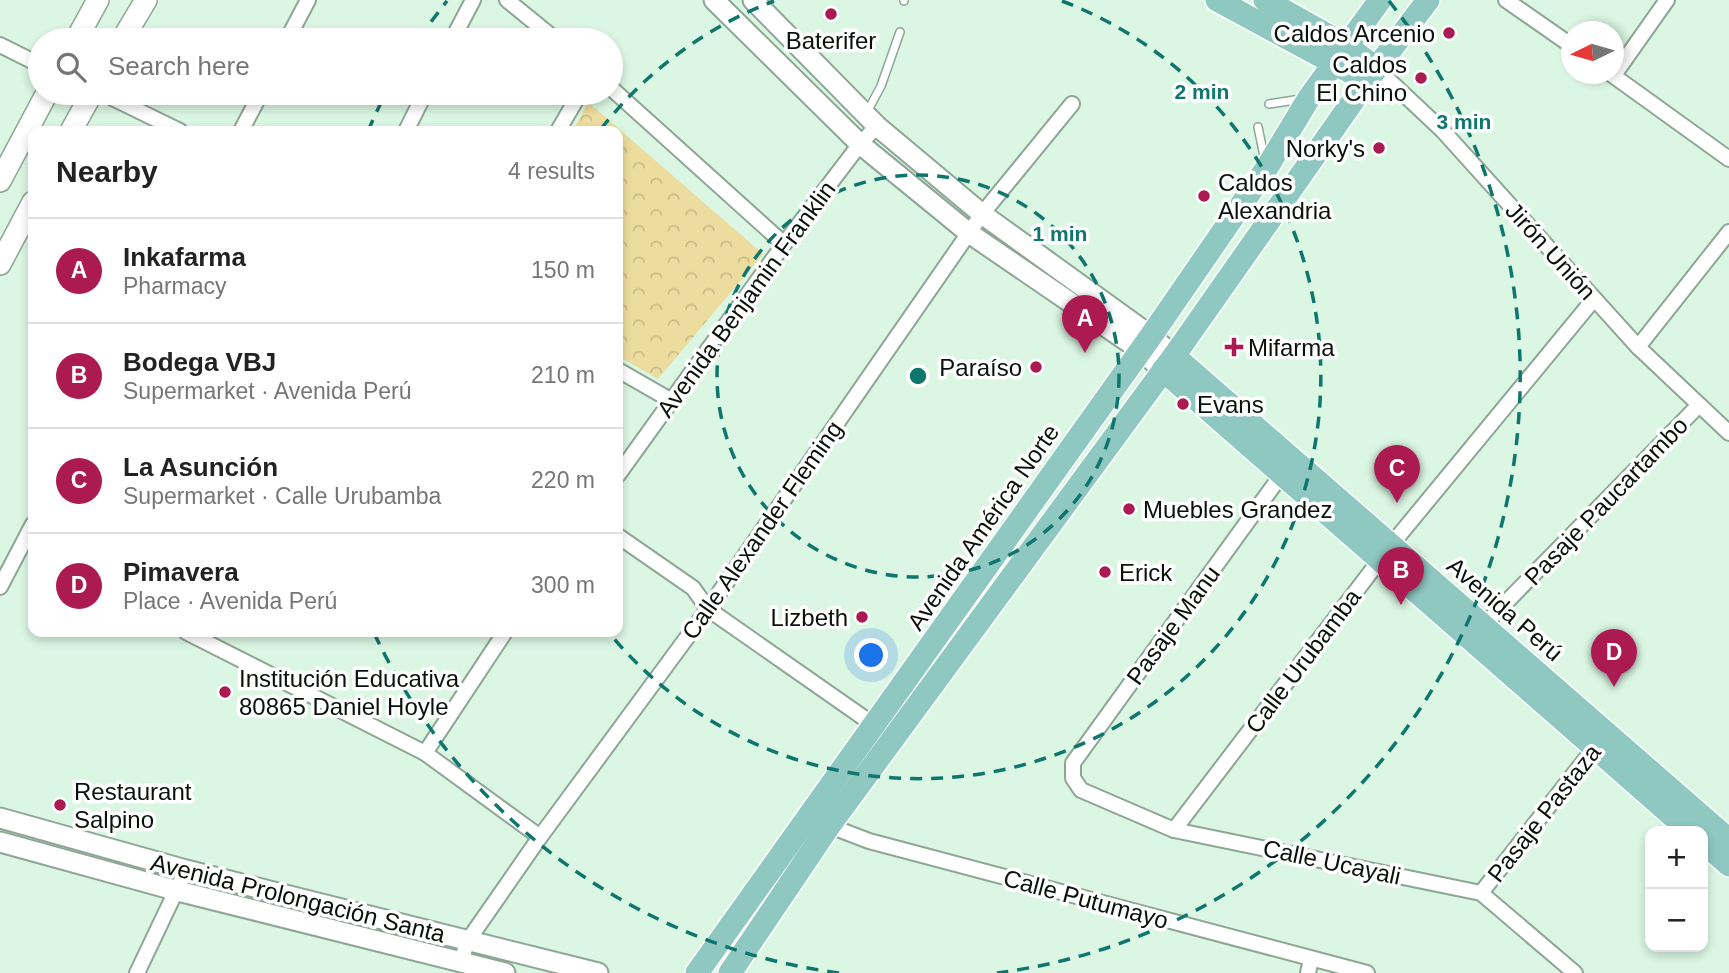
<!DOCTYPE html>
<meta charset="utf-8">
<style>
:root{--surface:#fff;--page:#f6f6f6;--text:#222;--muted:#767676;--line:#e0e0e0;--accent:#ab1a50}
body{margin:0;font-family:Arial,sans-serif;background:var(--page);color:var(--text)}
.controls{position:absolute;right:21px;bottom:21px;display:grid;overflow:hidden;border-radius:14px;box-shadow:0 4px 10px #0003}
.controls button{width:63px;height:63px;display:grid;place-items:center;padding:0;border:0;border-bottom:2px solid var(--line);background:var(--surface);color:var(--text);font:35px sans-serif}
.compass{position:absolute;left:1561px;top:21px;width:63px;height:63px;border-radius:50%;background:var(--surface);box-shadow:0 4px 10px #0003;rotate:265deg}
.you{position:absolute;left:872px;top:656px;width:24px;height:24px;margin:-18px;border:5px solid #fff;border-radius:50%;background:#1a73e8;box-shadow:0 0 0 10px #1a73e833}
.badge{display:grid;place-items:center;width:46px;height:46px;border-radius:50%;background:var(--accent);color:#fff;font-size:23px;font-weight:700}
.pin{position:absolute;translate:-50% -58px;filter:drop-shadow(0 2px 4px #0008)}
.pin::after{content:'';position:absolute;top:37px;width:24px;height:21px;background:inherit;clip-path:polygon(0 0,100% 0,50% 100%)}
.list{margin:0;padding:0;list-style:none}
h2{display:flex;justify-content:space-between;align-items:center;height:91px;margin:0;padding:0 28px;font-size:30px}
h2 small{font-size:23px;font-weight:400;color:var(--muted)}
.list li{display:grid;grid-template-columns:46px 1fr auto;gap:21px;align-items:center;box-sizing:border-box;height:105px;padding:0 28px;border-top:2px solid var(--line)}
.list b{display:block;font-size:26px;white-space:nowrap}
.list p{margin:0;font-size:23px;white-space:nowrap;color:var(--muted)}
.list em{font-size:23px;font-style:normal;color:var(--muted)}
.icon{flex:none;width:38px;height:38px;fill:none;stroke:currentColor;stroke-width:2;stroke-linecap:round;stroke-linejoin:round}
.map{position:relative;flex:none;width:1729px;height:973px;overflow:hidden}
.search{position:absolute;background:var(--surface);box-shadow:0 4px 10px #0003;left:28px;top:28px;width:595px;height:77px;display:flex;align-items:center;gap:18px;box-sizing:border-box;padding:0 24px;border-radius:38px;color:var(--muted);font-size:26px}
.panel{position:absolute;background:var(--surface);box-shadow:0 4px 10px #0003;left:28px;top:126px;width:595px;height:511px;border-radius:14px}
.map>svg:first-child{display:block}
.forest{fill:url(#forest-crowns)}
.lines{fill:none;stroke-linecap:round;stroke-linejoin:round}
.service-casing{stroke:#8da695;stroke-width:10}
.minor-casing{stroke:#8da695;stroke-width:18}
.tertiary-casing{stroke:#8da695;stroke-width:23}
.secondary-casing{stroke:#8da695;stroke-width:24}
.primary-casing{stroke:#fff;stroke-width:26}
.service{stroke:#fff;stroke-width:7}
.minor{stroke:#fff;stroke-width:14}
.tertiary{stroke:#fff;stroke-width:19}
.secondary{stroke:#fff;stroke-width:21}
.primary{stroke:#8fc7c1;stroke-width:23}
.ring{fill:none;stroke:#0f766e;stroke-width:3.5;stroke-dasharray:12 9}
.poi-dot{fill:#ab1a50;stroke:#fff;stroke-width:2.5}
.labels{text-anchor:middle;dominant-baseline:central;stroke-width:7;stroke-linejoin:round;paint-order:stroke}
.poi-label{font-size:24px;fill:#08120b;stroke:#fff;text-anchor:start}
.street-label{font-size:24px;fill:#08120b;stroke:#fff}
.centre{fill:#0f766e;stroke:#fff;stroke-width:3.5}
.ring-label{font-size:21px;text-anchor:middle;font-weight:bold;fill:#0f766e;stroke:#fff;stroke-width:7;stroke-linejoin:round;paint-order:stroke}
</style>
<div class="map">
<svg width="1729" height="973" viewBox="0 0 1729 973">
<defs>
<pattern id="forest-crowns" width="20" height="18" patternUnits="userSpaceOnUse" patternTransform="scale(1.75)"><rect width="20" height="18" fill="#ecdc9d"/><path d="M2 6a3 3 0 1 1 6 0M12 15a3 3 0 1 1 6 0" fill="none" stroke="#c9bc86"/></pattern>
</defs>
<rect width="100%" height="100%" fill="#dbf6e3"/>
<path class="forest" d="M588,102L763,254L658,379L618,356V131H573Z"/>
<g class="lines">
<defs>
<g id="service">
<path d="M904,1V0"/>
<path d="M1269,104L1301,99"/>
<path d="M866,114L881,86L900,32"/>
<path d="M1258,127L1265,161"/>
</g>
<g id="minor">
<path d="M507,0L556,40"/>
<path d="M1506,0L1572,46"/>
<path d="M287,40L308,0"/>
<path d="M452,40L473,0"/>
<path d="M0,45L40,65"/>
<path d="M1376,68L1443,131L1638,347L1729,433"/>
<path d="M1611,74L1729,159"/>
<path d="M1614,75L1667,0"/>
<path d="M611,88L784,244"/>
<path d="M102,93L180,131"/>
<path d="M241,131L261,93"/>
<path d="M406,131L425,93"/>
<path d="M558,131L580,93"/>
<path d="M1638,347L1729,232"/>
<path d="M618,370L672,401"/>
<path d="M1282,474L1073,763V778L1081,790L1174,830L1481,893L1575,973"/>
<path d="M618,475L784,244L860,144L877,126"/>
<path d="M618,536L693,588L708,609L874,725"/>
<path d="M0,587L33,524"/>
<path d="M1484,625L1698,406"/>
<path d="M186,632L425,753L540,837"/>
<path d="M425,753L505,632"/>
<path d="M822,823L869,841L1367,973"/>
<path d="M1174,830L1392,544L1594,299"/>
<path d="M1481,893L1599,742"/>
<path d="M461,962L467,942L540,837L708,609L982,214L1072,104"/>
<path d="M137,973L186,870"/>
<path d="M1308,973L1311,959"/>
</g>
<g id="tertiary">
<path d="M714,0L860,144L969,233L1140,350L1163,370"/>
<path d="M753,0L877,126L982,214L1151,336L1174,356"/>
<path d="M0,818L186,870L598,973"/>
<path d="M0,842L178,891L505,973"/>
</g>
<g id="secondary">
<path d="M76,40L98,0"/>
<path d="M122,40L146,0"/>
<path d="M71,131L92,93"/>
<path d="M0,181L47,93"/>
<path d="M0,264L33,202"/>
</g>
<g id="primary">
<path d="M1217,0L1367,81"/>
<path d="M1265,0L1345,45L1376,68"/>
<path d="M1174,356L1729,840"/>
<path d="M1163,370L1690,831"/>
<path d="M1703,842L1729,865"/>
<path d="M697,973L1151,336L1266,169L1309,98L1380,0"/>
<path d="M730,973L829,826L1174,356L1367,81L1428,0"/>
</g>
</defs>
<use href="#service" class="service-casing"/>
<use href="#minor" class="minor-casing"/>
<use href="#tertiary" class="tertiary-casing"/>
<use href="#secondary" class="secondary-casing"/>
<use href="#primary" class="primary-casing"/>
<use href="#service" class="service"/>
<use href="#minor" class="minor"/>
<use href="#tertiary" class="tertiary"/>
<use href="#secondary" class="secondary"/>
<use href="#primary" class="primary"/>
</g>
<g class="ring">
<circle cx="918" cy="376" r="201"/>
<path d="M601 129A402 402 0 0 1 774 1M1062 1A402 402 0 1 1 610 634"/>
<path d="M839 973A602 602 0 0 1 375 635M368 131A602 602 0 0 1 386 93M419 39A602 602 0 0 1 447 1M1389 1A602 602 0 0 1 997 973"/>
</g>
<g class="poi-dot">
<circle cx="831" cy="14" r="7"/>
<circle cx="1449" cy="33" r="7"/>
<circle cx="1421" cy="78" r="7"/>
<circle cx="1379" cy="148" r="7"/>
<circle cx="1204" cy="196" r="7"/>
<path d="M1230.5 336.5h7v7h7v7h-7v7h-7v-7h-7v-7h7z"/>
<circle cx="1036" cy="367" r="7"/>
<circle cx="1183" cy="404" r="7"/>
<circle cx="1129" cy="509" r="7"/>
<circle cx="1105" cy="572" r="7"/>
<circle cx="862" cy="617" r="7"/>
<circle cx="225" cy="692" r="7"/>
<circle cx="60" cy="805" r="7"/>
</g>
<g class="labels">
<g class="poi-label">
<text x="1435" y="33" text-anchor="end">Caldos Arcenio</text>
<text x="831" y="40" text-anchor="middle">Baterifer</text>
<text x="1407" y="64" text-anchor="end">Caldos<tspan x="1407" dy="28">El Chino</tspan></text>
<text x="1365" y="148" text-anchor="end">Norky's</text>
<text x="1218" y="182">Caldos<tspan x="1218" dy="28">Alexandria</tspan></text>
<text x="1248" y="347">Mifarma</text>
<text x="1022" y="367" text-anchor="end">Paraíso</text>
<text x="1197" y="404">Evans</text>
<text x="1143" y="509">Muebles Grandez</text>
<text x="1119" y="572">Erick</text>
<text x="848" y="617" text-anchor="end">Lizbeth</text>
<text x="239" y="678">Institución Educativa<tspan x="239" dy="28">80865 Daniel Hoyle</tspan></text>
<text x="74" y="791">Restaurant<tspan x="74" dy="28">Salpino</tspan></text>
</g>
<g class="street-label">
<text transform="translate(1551 251) rotate(48)">Jirón Unión</text>
<text transform="translate(746 299) rotate(-54)">Avenida Benjamin Franklin</text>
<text transform="translate(1606 501) rotate(-46)">Pasaje Paucartambo</text>
<text transform="translate(983 527) rotate(-55)">Avenida América Norte</text>
<text transform="translate(762 530) rotate(-55)">Calle Alexander Fleming</text>
<text transform="translate(1505 609) rotate(41)">Avenida Perú</text>
<text transform="translate(1173 625) rotate(-54)">Pasaje Manu</text>
<text transform="translate(1303 661) rotate(-53)">Calle Urubamba</text>
<text transform="translate(1544 813) rotate(-52)">Pasaje Pastaza</text>
<text transform="translate(1332 862) rotate(12)">Calle Ucayali</text>
<text transform="translate(298 898) rotate(14)">Avenida Prolongación Santa</text>
<text transform="translate(1086 899) rotate(15)">Calle Putumayo</text>
</g>
</g>
<circle cx="918" cy="376" r="10" class="centre"/>
<g class="ring-label">
<text x="1202" y="99">2 min</text>
<text x="1464" y="129">3 min</text>
<text x="1060" y="241">1 min</text>
</g>
</svg>
<div class="controls">
<button>+</button>
<button>−</button>
</div>
<svg class="compass" viewBox="-18 -18 36 36"><path d="M0-13l5 13h-10z" fill="#e53935"/><path d="M0 13l5-13h-10z" fill="#767676"/></svg>
<div class="you"></div>
<div class="pin badge" style="left:1085px;top:353px">A</div>
<div class="pin badge" style="left:1401px;top:605px">B</div>
<div class="pin badge" style="left:1397px;top:503px">C</div>
<div class="pin badge" style="left:1614px;top:687px">D</div>
<div class="search"><svg class="icon" aria-label="search" viewBox="0 0 24 24"><circle cx="10" cy="10" r="6"/><path d="M15 15l6 6"/></svg>Search here</div>
<section class="panel">
<h2>Nearby<small>4 results</small></h2>
<ul class="list">
<li><span class="badge">A</span><div><b>Inkafarma</b><p>Pharmacy</p></div><em>150 m</em></li>
<li><span class="badge">B</span><div><b>Bodega VBJ</b><p>Supermarket · Avenida Perú</p></div><em>210 m</em></li>
<li><span class="badge">C</span><div><b>La Asunción</b><p>Supermarket · Calle Urubamba</p></div><em>220 m</em></li>
<li><span class="badge">D</span><div><b>Pimavera</b><p>Place · Avenida Perú</p></div><em>300 m</em></li>
</ul>
</section>
</div>
